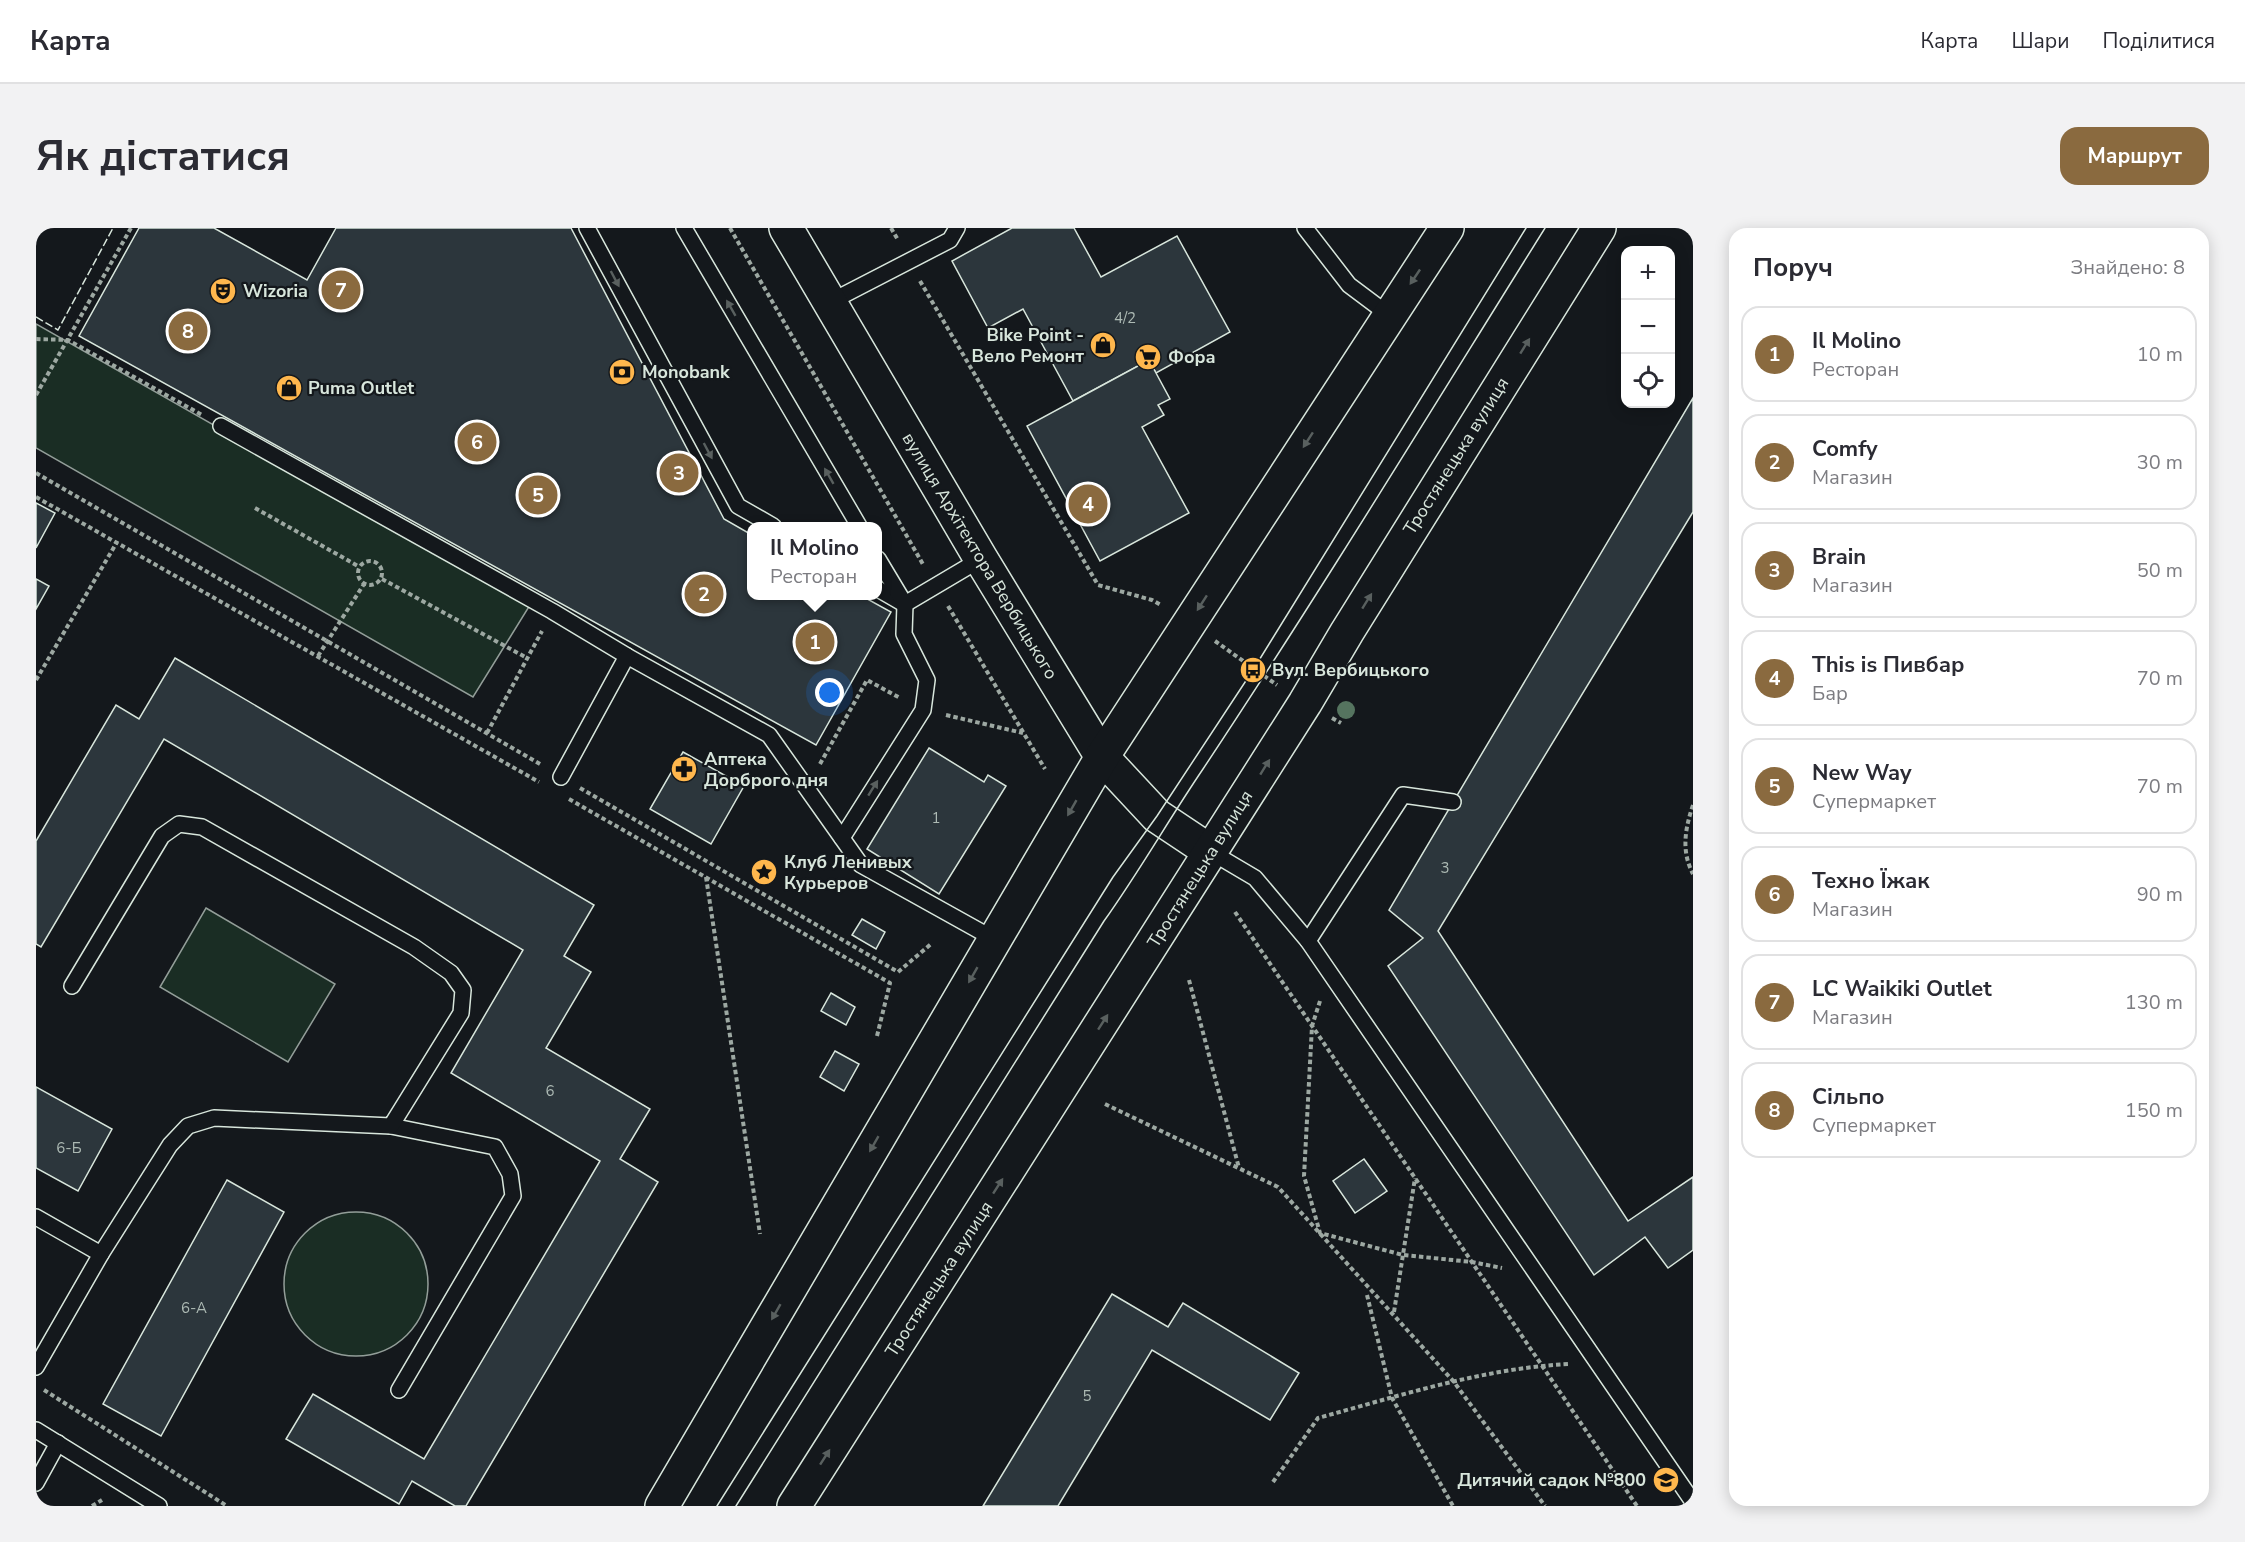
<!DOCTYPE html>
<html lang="uk">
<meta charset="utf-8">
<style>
:root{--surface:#fff;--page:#f2f2f3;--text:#2b2b33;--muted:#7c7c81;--line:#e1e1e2;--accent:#8a6a3f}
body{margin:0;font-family:"Nunito Sans",sans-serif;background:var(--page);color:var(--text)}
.controls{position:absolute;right:18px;top:18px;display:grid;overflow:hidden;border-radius:12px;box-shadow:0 3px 15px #0003}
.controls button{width:54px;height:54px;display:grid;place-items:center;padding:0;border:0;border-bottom:2px solid var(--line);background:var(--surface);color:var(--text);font:30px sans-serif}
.you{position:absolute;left:794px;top:465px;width:21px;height:21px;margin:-15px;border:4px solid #fff;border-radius:50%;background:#1a73e8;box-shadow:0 0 0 9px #1a73e833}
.badge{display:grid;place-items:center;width:39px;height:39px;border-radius:50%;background:var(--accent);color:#fff;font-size:20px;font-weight:700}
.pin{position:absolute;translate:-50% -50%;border:3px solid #fff;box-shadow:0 2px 6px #0006}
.popup{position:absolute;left:711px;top:294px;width:135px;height:78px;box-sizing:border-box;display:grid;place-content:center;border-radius:12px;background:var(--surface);filter:drop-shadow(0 2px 4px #0005);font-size:20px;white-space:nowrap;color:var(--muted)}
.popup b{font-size:22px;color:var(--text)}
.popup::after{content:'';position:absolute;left:50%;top:100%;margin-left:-12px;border:12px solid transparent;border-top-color:var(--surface)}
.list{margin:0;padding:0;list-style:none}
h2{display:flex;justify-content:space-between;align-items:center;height:78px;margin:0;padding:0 24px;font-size:26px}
h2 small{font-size:20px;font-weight:400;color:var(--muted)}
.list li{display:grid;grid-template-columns:39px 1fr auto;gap:18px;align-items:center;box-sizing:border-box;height:96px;margin:0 12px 12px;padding:0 12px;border:2px solid var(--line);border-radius:18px}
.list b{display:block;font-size:22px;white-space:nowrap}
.list p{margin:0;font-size:20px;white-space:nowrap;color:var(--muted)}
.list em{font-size:20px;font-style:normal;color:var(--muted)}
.icon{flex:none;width:33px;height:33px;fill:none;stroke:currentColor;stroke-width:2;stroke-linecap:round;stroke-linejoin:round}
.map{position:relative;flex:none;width:1657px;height:1278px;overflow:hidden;border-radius:18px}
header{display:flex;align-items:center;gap:36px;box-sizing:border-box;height:84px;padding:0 30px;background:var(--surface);border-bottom:2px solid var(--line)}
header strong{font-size:28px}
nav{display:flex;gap:33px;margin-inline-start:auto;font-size:21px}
.intro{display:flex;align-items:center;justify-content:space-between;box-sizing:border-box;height:144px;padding:0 36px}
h1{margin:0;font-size:42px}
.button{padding:15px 27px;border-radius:18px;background:var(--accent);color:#fff;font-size:21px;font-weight:700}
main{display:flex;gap:36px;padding:0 36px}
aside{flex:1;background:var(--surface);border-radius:18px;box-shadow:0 3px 15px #0003}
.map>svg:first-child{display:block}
.green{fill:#1a2d24;stroke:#939e99;stroke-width:1.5}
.building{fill:#2c363c;stroke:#d8e6dc;stroke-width:1.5}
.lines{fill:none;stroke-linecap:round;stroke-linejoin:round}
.service-casing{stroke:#d8e6dc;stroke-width:18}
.tertiary-casing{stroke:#d8e6dc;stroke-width:36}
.secondary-casing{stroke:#d8e6dc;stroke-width:36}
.path{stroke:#9da8a2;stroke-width:4;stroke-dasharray:4.5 3;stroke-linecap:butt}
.service{stroke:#14181c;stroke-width:15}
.tertiary{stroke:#14181c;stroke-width:33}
.secondary{stroke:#14181c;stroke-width:33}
.tram{stroke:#d8e6dc;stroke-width:1.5}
.fence{stroke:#d8e6dc;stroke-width:1.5;stroke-dasharray:8 3;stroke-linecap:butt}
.tree{fill:#55745f}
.oneway{fill:#59605f}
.labels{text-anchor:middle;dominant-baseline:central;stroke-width:4.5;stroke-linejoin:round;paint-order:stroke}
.number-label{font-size:15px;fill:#adbab4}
.poi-label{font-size:18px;font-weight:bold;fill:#d8e6dc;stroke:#14181c;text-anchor:start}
.street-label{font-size:18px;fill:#d8e6dc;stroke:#14181c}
</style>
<header>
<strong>Карта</strong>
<nav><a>Карта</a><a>Шари</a><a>Поділитися</a></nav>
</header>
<div class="intro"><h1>Як дістатися</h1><a class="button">Маршрут</a></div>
<main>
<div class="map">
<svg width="1657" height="1278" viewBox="0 0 1657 1278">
<rect width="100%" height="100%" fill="#14181c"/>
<g class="green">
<path d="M0,96L494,377L437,469L0,220Z"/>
<path d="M170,680L299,756L252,834L124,759Z"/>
<circle cx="320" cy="1056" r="72"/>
</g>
<g class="building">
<path d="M103,0H178L271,52L300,0H535L688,291L716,307V368H826L855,384L780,517L43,108Z"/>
<path d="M976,0H1038L1065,49L1141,8L1194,104L1120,145L1113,132L1037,173L987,81L952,100L916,33Z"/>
<path d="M1113,132L1134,171L1122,177L1128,187L1106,199L1153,285L1064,333L991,198Z"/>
<path d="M1657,170V284L1402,703L1592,993L1657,949V1022L1632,1040L1609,1009L1558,1047L1352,738L1387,710L1353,682Z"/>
<path d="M0,275L19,285L0,320Z"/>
<path d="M0,351L13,358L0,381Z"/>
<path d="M139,430L558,677L528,728L555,744L510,820L614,881L584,931L622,954L430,1278H419L376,1253L363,1276L250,1211L277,1166L388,1231L564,933L415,845L487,722L128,511L5,719L0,716V613L80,477L103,491Z"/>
<path d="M893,520L948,554L952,547L970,558L903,666L831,621Z"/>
<path d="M647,524L708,558L675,616L614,581Z"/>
<path d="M826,691L849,704L840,721L816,707Z"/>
<path d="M795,765L819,779L810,797L785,783Z"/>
<path d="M799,823L823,836L808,863L784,849Z"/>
<path d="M0,859L76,901L42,963L0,940Z"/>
<path d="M1328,931L1351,963L1319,985L1297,953Z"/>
<path d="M191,952L248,984L125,1208L67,1176Z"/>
<path d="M1076,1066L1132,1099L1147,1075L1263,1145L1234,1192L1116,1122L1022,1278H947Z"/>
</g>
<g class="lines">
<defs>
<g id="service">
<path d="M551,0L702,278L737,298"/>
<path d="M648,0L823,298"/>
<path d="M1269,0L1313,57L1353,87"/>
<path d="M794,74L914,12L921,0"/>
<path d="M185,198L516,383L591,428L733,507L825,637L958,711"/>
<path d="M842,361L868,376"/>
<path d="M869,376L945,331"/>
<path d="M525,549L591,428"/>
<path d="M806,610L887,482L891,452L868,406L869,376L842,331"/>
<path d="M1175,624L1219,650L1272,713L1657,1274"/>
<path d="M1272,713L1367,567L1417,574"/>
<path d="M355,898L459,919L474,946L477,968L363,1162"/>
<path d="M0,989L65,1026"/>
<path d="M0,1139L65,1026L134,917L152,898L178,890L355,898L425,785L427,762L415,745L378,719L166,599L143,596L126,608L36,758"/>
<path d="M0,1202L123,1278"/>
<path d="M0,1255L22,1215"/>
</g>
<path id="tertiary" d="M750,0L945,331L1066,529L1121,588L1175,624"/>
<g id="secondary">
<path d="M626,1278L1066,529L1411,0"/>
<path d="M758,1278L1269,475L1311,404L1563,0"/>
</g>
</defs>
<use href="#service" class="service-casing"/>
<use href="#tertiary" class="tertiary-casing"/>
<use href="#secondary" class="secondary-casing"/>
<g class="path">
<path d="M694,0L888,338"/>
<path d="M855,0L862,12"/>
<path d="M884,53L1062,357L1116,372L1125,377"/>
<path d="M0,111L32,112L166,187"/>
<path d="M0,167L95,0"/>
<path d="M0,245L504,536"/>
<path d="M0,269L503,554"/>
<path d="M219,280L322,338"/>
<circle cx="334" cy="345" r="12"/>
<path d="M346,351L491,430"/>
<path d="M912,378L1009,541"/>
<path d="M1179,413L1241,457"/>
<path d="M282,428L328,356"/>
<path d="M0,452L81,314"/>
<path d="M910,487L987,505"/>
<path d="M1296,490L1305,495"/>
<path d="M451,505L506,403"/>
<path d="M784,536L831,452L864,470"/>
<path d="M544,560L862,744L895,716"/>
<path d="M533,571L854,755L841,808"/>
<path d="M1657,577C1649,601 1645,623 1657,646"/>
<path d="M670,649L724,1006"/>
<path d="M1199,684L1601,1278"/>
<path d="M1153,752L1203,940"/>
<path d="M1284,773L1276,798L1268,948L1284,1005L1367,1027L1436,1034L1466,1040"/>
<path d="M1069,876L1242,959L1418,1154L1509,1278"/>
<path d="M1331,1067L1356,1170L1417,1278"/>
<path d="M1358,1084L1379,950"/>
<path d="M8,1162L191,1278"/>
<path d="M1237,1254L1282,1190C1363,1168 1448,1140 1533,1136"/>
<path d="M56,1278L66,1272"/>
</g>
<use href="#service" class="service"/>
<use href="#tertiary" class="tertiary"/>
<use href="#secondary" class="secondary"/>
<g class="tram">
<path d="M681,1278L1077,649L1121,588L1217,442L1490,0"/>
<path d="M700,1278L1068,693C1103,644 1133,591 1167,541C1285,363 1396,181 1509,0"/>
</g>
<path class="fence" d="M0,89L22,102L77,0"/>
</g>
<circle class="tree" cx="1310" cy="482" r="9"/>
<defs><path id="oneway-solid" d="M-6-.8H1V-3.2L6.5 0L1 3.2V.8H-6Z" transform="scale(1.5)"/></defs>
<g class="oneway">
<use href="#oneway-solid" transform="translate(1379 49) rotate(124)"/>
<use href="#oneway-solid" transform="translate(579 51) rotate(62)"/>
<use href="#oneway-solid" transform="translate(695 80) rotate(-120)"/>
<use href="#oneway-solid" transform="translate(1489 118) rotate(-58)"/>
<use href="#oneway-solid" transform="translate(1272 212) rotate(123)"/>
<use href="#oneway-solid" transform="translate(672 223) rotate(62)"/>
<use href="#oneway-solid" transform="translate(793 248) rotate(-120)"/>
<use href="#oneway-solid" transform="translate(1331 373) rotate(-58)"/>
<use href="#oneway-solid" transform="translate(1166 375) rotate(123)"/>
<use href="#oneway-solid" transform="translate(1229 539) rotate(-58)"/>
<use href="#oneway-solid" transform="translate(837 560) rotate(-58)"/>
<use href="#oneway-solid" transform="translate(1036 580) rotate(120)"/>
<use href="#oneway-solid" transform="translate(937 747) rotate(120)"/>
<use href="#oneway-solid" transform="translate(1067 794) rotate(-57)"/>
<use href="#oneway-solid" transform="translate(838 916) rotate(120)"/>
<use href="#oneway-solid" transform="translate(962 958) rotate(-57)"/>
<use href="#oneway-solid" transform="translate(740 1084) rotate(120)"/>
<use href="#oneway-solid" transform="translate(789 1229) rotate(-57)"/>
</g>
<defs>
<symbol id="theatre-disc" viewBox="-11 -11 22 22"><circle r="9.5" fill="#ffb74d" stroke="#14181c"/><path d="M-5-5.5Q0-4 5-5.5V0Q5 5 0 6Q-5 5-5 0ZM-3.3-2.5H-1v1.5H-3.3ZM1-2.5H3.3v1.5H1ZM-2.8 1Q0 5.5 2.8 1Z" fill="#111"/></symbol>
<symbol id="shop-disc" viewBox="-11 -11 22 22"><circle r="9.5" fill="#ffb74d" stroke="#14181c"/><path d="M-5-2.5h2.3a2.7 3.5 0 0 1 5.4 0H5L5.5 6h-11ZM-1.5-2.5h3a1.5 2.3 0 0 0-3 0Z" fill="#111"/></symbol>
<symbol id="supermarket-disc" viewBox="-11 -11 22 22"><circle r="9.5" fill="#ffb74d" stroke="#14181c"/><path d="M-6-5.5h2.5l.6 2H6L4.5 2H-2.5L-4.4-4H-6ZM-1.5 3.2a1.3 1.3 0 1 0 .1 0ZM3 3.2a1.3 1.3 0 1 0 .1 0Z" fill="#111"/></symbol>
<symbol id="bank-disc" viewBox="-11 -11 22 22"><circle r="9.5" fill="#ffb74d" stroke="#14181c"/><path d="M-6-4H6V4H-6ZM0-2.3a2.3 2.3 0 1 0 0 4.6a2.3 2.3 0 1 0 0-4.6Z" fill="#111"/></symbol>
<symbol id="bus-disc" viewBox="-11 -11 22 22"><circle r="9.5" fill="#ffb74d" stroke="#14181c"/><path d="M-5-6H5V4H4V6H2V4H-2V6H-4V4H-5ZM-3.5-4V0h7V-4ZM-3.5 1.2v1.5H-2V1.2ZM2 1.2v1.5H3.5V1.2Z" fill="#111"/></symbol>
<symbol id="pharmacy-disc" viewBox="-11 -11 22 22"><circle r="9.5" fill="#ffb74d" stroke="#14181c"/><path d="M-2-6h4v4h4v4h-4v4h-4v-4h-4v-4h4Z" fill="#111"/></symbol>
<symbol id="sight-disc" viewBox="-11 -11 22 22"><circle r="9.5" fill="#ffb74d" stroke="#14181c"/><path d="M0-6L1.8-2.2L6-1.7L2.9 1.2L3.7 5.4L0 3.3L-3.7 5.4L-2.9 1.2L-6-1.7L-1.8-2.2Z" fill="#111"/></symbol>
<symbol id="school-disc" viewBox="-11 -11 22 22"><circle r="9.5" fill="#ffb74d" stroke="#14181c"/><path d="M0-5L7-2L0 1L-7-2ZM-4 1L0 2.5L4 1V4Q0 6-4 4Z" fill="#111"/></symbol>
</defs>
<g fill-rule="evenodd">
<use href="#theatre-disc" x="172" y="48" width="30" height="30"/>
<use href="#shop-disc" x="1052" y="102" width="30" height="30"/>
<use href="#supermarket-disc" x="1097" y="114" width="30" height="30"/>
<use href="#bank-disc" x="571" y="129" width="30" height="30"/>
<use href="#shop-disc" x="238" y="145" width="30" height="30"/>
<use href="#bus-disc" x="1202" y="427" width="30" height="30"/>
<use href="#pharmacy-disc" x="633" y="526" width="30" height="30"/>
<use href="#sight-disc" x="713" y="629" width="30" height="30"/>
<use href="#school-disc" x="1615" y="1237" width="30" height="30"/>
</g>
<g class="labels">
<g class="number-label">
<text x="1089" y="90">4/2</text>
<text x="900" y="590">1</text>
<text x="1409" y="640">3</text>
<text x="514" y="863">6</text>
<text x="33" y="920">6-Б</text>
<text x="158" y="1080">6-А</text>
<text x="1051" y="1168">5</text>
</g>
<g class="poi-label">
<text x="207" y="63">Wizoria</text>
<text x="1048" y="107" text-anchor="end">Bike Point -<tspan x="1048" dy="21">Вело Ремонт</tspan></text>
<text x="1132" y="129">Фора</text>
<text x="606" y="144">Monobank</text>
<text x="272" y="160">Puma Outlet</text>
<text x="1236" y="442">Вул. Вербицького</text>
<text x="668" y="531">Аптека<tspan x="668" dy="21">Дорброго дня</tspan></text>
<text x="748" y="634">Клуб Ленивых<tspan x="748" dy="21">Курьеров</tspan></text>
<text x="1610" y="1252" text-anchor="end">Дитячий садок №800</text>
</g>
<g class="street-label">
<text transform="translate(1420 228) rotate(-58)">Тростянецька вулиця</text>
<text transform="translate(944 328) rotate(59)">вулиця Архітектора Вербицького</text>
<text transform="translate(1164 641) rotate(-58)">Тростянецька вулиця</text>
<text transform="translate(903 1051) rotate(-57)">Тростянецька вулиця</text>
</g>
</g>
</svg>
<div class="controls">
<button>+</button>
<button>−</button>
<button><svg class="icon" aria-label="locate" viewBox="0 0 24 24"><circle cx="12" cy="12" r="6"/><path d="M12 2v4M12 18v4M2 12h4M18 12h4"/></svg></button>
</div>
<div class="you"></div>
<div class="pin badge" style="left:779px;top:414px">1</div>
<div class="popup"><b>Il Molino</b>Ресторан</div>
<div class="pin badge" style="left:668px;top:366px">2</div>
<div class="pin badge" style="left:643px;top:245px">3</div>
<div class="pin badge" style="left:1052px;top:276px">4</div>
<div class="pin badge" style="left:502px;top:267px">5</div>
<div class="pin badge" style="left:441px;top:214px">6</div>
<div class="pin badge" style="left:305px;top:62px">7</div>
<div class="pin badge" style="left:152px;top:103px">8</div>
</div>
<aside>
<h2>Поруч<small>Знайдено: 8</small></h2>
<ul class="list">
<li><span class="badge">1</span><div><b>Il Molino</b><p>Ресторан</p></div><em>10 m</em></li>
<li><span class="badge">2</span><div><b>Comfy</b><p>Магазин</p></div><em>30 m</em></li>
<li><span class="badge">3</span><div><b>Brain</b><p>Магазин</p></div><em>50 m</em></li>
<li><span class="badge">4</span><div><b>This is Пивбар</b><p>Бар</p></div><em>70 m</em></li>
<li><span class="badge">5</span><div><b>New Way</b><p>Супермаркет</p></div><em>70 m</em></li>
<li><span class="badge">6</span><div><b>Техно Їжак</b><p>Магазин</p></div><em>90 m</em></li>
<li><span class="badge">7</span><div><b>LC Waikiki Outlet</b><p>Магазин</p></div><em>130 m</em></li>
<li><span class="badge">8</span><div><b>Сільпо</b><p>Супермаркет</p></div><em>150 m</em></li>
</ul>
</aside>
</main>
